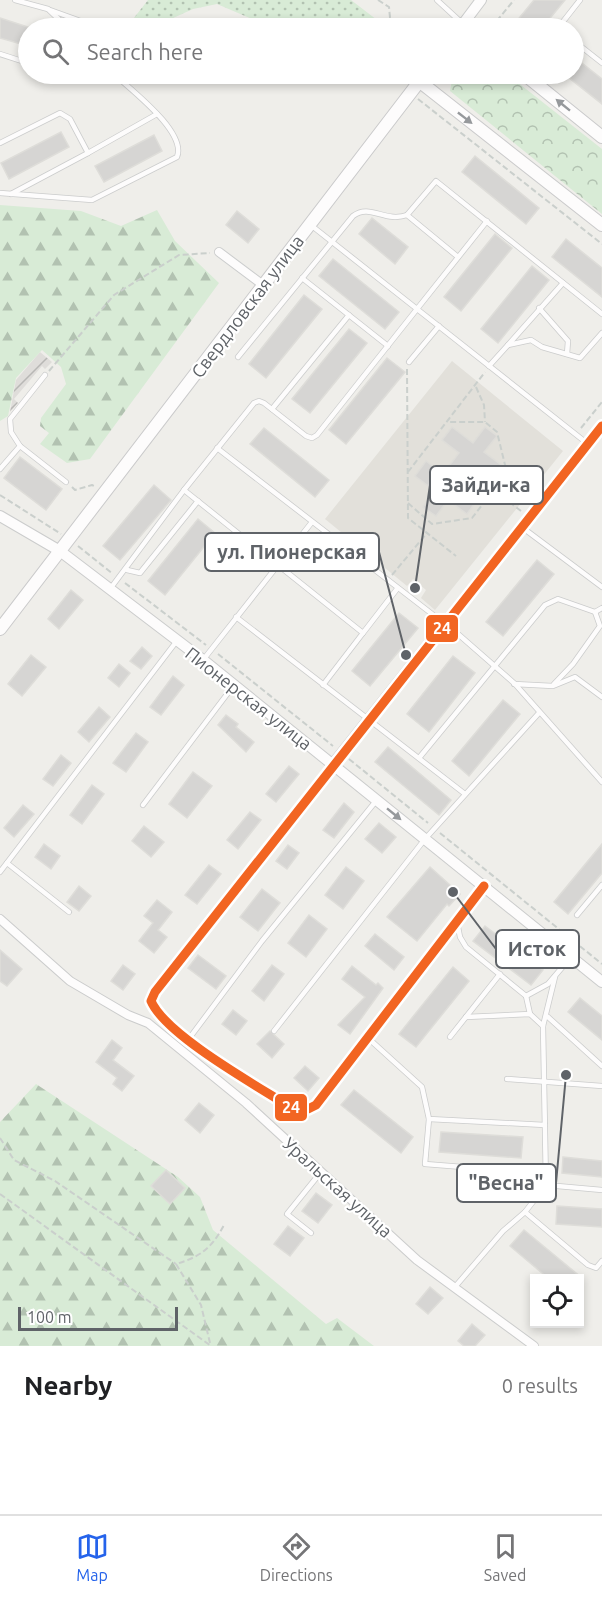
<!DOCTYPE html>
<meta charset="utf-8">
<style>
:root{--surface:#fff;--page:#f2f2f2;--text:#202124;--muted:#757577;--line:#e0e0e0;--accent:#2563eb}
body{margin:0;font-family:Ubuntu,sans-serif;background:var(--page);color:var(--text)}
.controls{position:absolute;right:18px;bottom:18px;display:grid;overflow:hidden;border-radius:0px;box-shadow:0 3px 9px #0003}
.controls button{width:54px;height:54px;display:grid;place-items:center;padding:0;border:0;border-bottom:2px solid var(--line);background:var(--surface);color:var(--text);font:30px sans-serif}
.scale{position:absolute;left:18px;bottom:15px;width:160px;box-sizing:border-box;padding-left:6px;border:3px solid #5f6368;border-top:0;font-size:16px;line-height:21px;white-space:nowrap;color:#5f6368;-webkit-text-stroke:4px #fff;paint-order:stroke}
.list{margin:0;padding:0;list-style:none}
h2{display:flex;justify-content:space-between;align-items:center;height:78px;margin:0;padding:0 24px;font-size:26px}
h2 small{font-size:20px;font-weight:400;color:var(--muted)}
.icon{flex:none;width:33px;height:33px;fill:none;stroke:currentColor;stroke-width:2;stroke-linecap:round;stroke-linejoin:round}
.map{position:relative;flex:none;width:602px;height:1346px;overflow:hidden}
.search{position:absolute;background:var(--surface);box-shadow:0 3px 9px #0003;left:18px;right:18px;top:18px;height:66px;display:flex;align-items:center;gap:15px;box-sizing:border-box;padding:0 21px;border-radius:33px;color:var(--muted);font-size:22px}
.sheet{height:168px;background:var(--surface)}
nav{display:flex;justify-content:space-around;align-items:center;box-sizing:border-box;height:84px;border-top:2px solid var(--line);background:var(--surface);font-size:16px;color:var(--muted)}
nav a{display:grid;justify-items:center;gap:3px}
nav .on{color:var(--accent)}
.map>svg:first-child{display:block}
.industrial{fill:url(#industrial-furrows)}
.education{fill:#e2e0da}
.grass{fill:url(#grass-dots)}
.forest{fill:url(#forest-firs)}
.park{fill:url(#park-crowns)}
.building{fill:#d6d5d3;stroke:#deddd9;stroke-width:1.5}
.lines{fill:none;stroke-linecap:round;stroke-linejoin:round}
.service-casing{stroke:#cbcccc;stroke-width:6}
.minor-casing{stroke:#cbcccc;stroke-width:10}
.tertiary-casing{stroke:#cbcccc;stroke-width:12}
.secondary-casing{stroke:#cacacb;stroke-width:14}
.path{stroke:#cacfcc;stroke-width:2;stroke-dasharray:6 3;stroke-linecap:butt}
.service{stroke:#fdfcfc;stroke-width:4.5}
.minor{stroke:#fdfcfc;stroke-width:8}
.tertiary{stroke:#fdfcfc;stroke-width:10}
.secondary{stroke:#fdfcfc;stroke-width:12}
.bus-1-casing{stroke:#fff;stroke-width:14}
.bus-1{stroke:#f26522;stroke-width:9}
.oneway{fill:#96999c}
.labels{text-anchor:middle;dominant-baseline:central;stroke-width:4.5;stroke-linejoin:round;paint-order:stroke}
.street-label{font-size:18px;fill:#5f6368;stroke:#fff}
.leader{fill:none;stroke:#5f6368;stroke-width:2}
.callout-dot{fill:#5f6368;stroke:#fff;stroke-width:2}
.callout{fill:#fff;stroke:#5f6368;stroke-width:2}
.callout-label{font-size:20px;text-anchor:middle;font-weight:bold;fill:#5f6368}
.line-badge{stroke:#fff;stroke-width:2}
.badge-label{font-size:16px;text-anchor:middle;font-weight:bold;fill:#fff}
</style>
<div class="map">
<svg width="602" height="1346" viewBox="0 0 602 1346">
<defs>
<pattern id="industrial-furrows" width="10" height="10" patternUnits="userSpaceOnUse" patternTransform="scale(1.5)"><rect width="10" height="10" fill="#dfddda"/><path d="M-1 1l2-2M0 10L10 0M9 11l2-2" fill="none" stroke="#b8b7b5"/></pattern>
<pattern id="grass-dots" width="8" height="8" patternUnits="userSpaceOnUse" patternTransform="scale(1.5)"><rect width="8" height="8" fill="#d8ebd6"/><path d="M2 2h.1M6 6h.1" fill="none" stroke="#b2c2b1" stroke-width="1.8" stroke-linecap="round"/></pattern>
<pattern id="forest-firs" width="22" height="20" patternUnits="userSpaceOnUse" patternTransform="scale(1.5)"><rect width="22" height="20" fill="#d8ebd6"/><path d="M5 1l3.5 6h-7zM16 11l3.5 6h-7z" fill="#b2c2b1"/></pattern>
<pattern id="park-crowns" width="20" height="18" patternUnits="userSpaceOnUse" patternTransform="scale(1.5)"><rect width="20" height="18" fill="#d8ebd6"/><path d="M2 6a3 3 0 1 1 6 0M12 15a3 3 0 1 1 6 0" fill="none" stroke="#b2c2b1"/></pattern>
</defs>
<rect width="100%" height="100%" fill="#efeeea"/>
<path class="industrial" d="M40,352L52,362L45,369L42,366L14,399L18,403L10,412L16,380Z"/>
<path class="education" d="M452,361L563,451L435,610L421,598L426,590L413,579L407,586L325,519Z"/>
<path class="grass" d="M148,0H351L381,23L382,28H273L217,4L193,9L171,19L166,28H126Z"/>
<g class="forest">
<path d="M0,205L81,211L121,226L157,210L175,241L219,283L90,459L67,463L40,444L49,433L40,426L41,418L66,384L61,367L42,350L16,378L8,416L0,421Z"/>
<path d="M36,1084L178,1177L200,1197L213,1230L326,1324L337,1318L374,1346H0V1122Z"/>
</g>
<path class="park" d="M453,74H507L602,149V214L450,91Z"/>
<g class="building">
<path d="M534,0H565L542,28H511Z"/>
<path d="M0,18L28,27V46L0,38Z"/>
<path d="M573,56L602,79V104L564,74H573Z"/>
<path d="M61,132L69,147L9,179L1,163Z"/>
<path d="M154,135L162,151L104,182L95,166Z"/>
<path d="M475,156L539,208L526,224L462,172Z"/>
<path d="M237,211L259,229L248,243L226,225Z"/>
<path d="M372,218L408,247L395,264L359,234Z"/>
<path d="M495,234L512,248L461,311L444,297Z"/>
<path d="M566,239L602,268V297L552,257Z"/>
<path d="M333,259L399,312L385,329L319,276Z"/>
<path d="M532,266L549,280L498,343L481,329Z"/>
<path d="M304,295L322,309L266,378L249,364Z"/>
<path d="M349,329L367,343L310,413L292,399Z"/>
<path d="M387,358L405,372L346,444L329,430Z"/>
<path d="M452,427L473,443L485,427L497,436L484,452L504,467L493,481L474,466L459,486L477,500L467,514L448,500L436,516L423,507L435,491L415,476L426,461L443,474L459,453L442,440Z"/>
<path d="M264,428L329,480L315,497L250,444Z"/>
<path d="M20,457L62,489L46,510L4,478Z"/>
<path d="M154,485L171,500L120,560L103,546Z"/>
<path d="M198,519L215,533L165,595L148,581Z"/>
<path d="M537,560L554,574L503,636L486,622Z"/>
<path d="M71,590L83,600L59,629L48,619Z"/>
<path d="M399,613L418,628L370,686L352,671Z"/>
<path d="M142,647L152,656L141,669L130,661Z"/>
<path d="M31,655L46,667L22,696L8,684Z"/>
<path d="M453,656L475,673L429,732L407,714Z"/>
<path d="M119,664L130,673L119,687L108,678Z"/>
<path d="M173,676L184,685L161,715L150,707Z"/>
<path d="M503,700L520,714L469,776L452,761Z"/>
<path d="M99,707L110,717L89,742L78,732Z"/>
<path d="M226,715L238,724L236,727L254,742L246,752L218,725Z"/>
<path d="M136,733L148,742L126,772L113,763Z"/>
<path d="M388,747L451,800L439,815L375,762Z"/>
<path d="M61,755L71,763L53,786L43,779Z"/>
<path d="M289,766L299,774L276,802L266,794Z"/>
<path d="M193,772L212,786L187,818L169,804Z"/>
<path d="M92,785L104,794L82,824L70,815Z"/>
<path d="M344,803L354,812L334,838L323,830Z"/>
<path d="M23,805L34,814L14,837L4,828Z"/>
<path d="M250,812L261,820L238,849L227,840Z"/>
<path d="M379,823L396,837L382,853L365,839Z"/>
<path d="M144,826L164,842L151,857L132,841Z"/>
<path d="M44,844L60,856L51,869L35,857Z"/>
<path d="M602,844V873L568,914L554,902Z"/>
<path d="M288,845L299,853L287,869L276,861Z"/>
<path d="M209,865L221,874L197,904L185,895Z"/>
<path d="M346,867L364,881L343,909L325,895Z"/>
<path d="M430,867L460,894L449,906L447,904L417,941L387,917Z"/>
<path d="M79,886L91,896L79,911L67,902Z"/>
<path d="M262,889L280,903L258,931L240,917Z"/>
<path d="M157,900L172,912L158,930L167,937L154,953L139,941L153,923L144,916Z"/>
<path d="M309,915L327,929L306,957L288,943Z"/>
<path d="M485,926L543,970L531,985L473,941Z"/>
<path d="M375,934L404,957L394,970L365,946Z"/>
<path d="M0,950L22,969L7,986L0,981Z"/>
<path d="M198,955L226,976L216,989L188,968Z"/>
<path d="M123,965L135,974L123,990L111,981Z"/>
<path d="M272,965L284,974L264,1001L252,991Z"/>
<path d="M352,966L376,985L378,983L383,988L350,1034L338,1025L365,997L342,979Z"/>
<path d="M453,967L469,981L416,1047L399,1034Z"/>
<path d="M580,998L602,1016V1040L568,1012Z"/>
<path d="M233,1010L247,1021L236,1035L222,1024Z"/>
<path d="M270,1031L284,1044L272,1058L257,1044Z"/>
<path d="M112,1040L122,1048L113,1060L134,1076L122,1091L113,1084L117,1078L96,1062Z"/>
<path d="M305,1066L319,1078L308,1091L294,1078Z"/>
<path d="M354,1090L413,1137L401,1153L341,1105Z"/>
<path d="M199,1103L214,1115L200,1133L185,1120Z"/>
<path d="M441,1132L523,1137L521,1158L439,1152Z"/>
<path d="M563,1157L602,1161V1177L562,1173Z"/>
<path d="M166,1170L185,1188L170,1204L151,1186Z"/>
<path d="M316,1193L332,1205L318,1223L302,1211Z"/>
<path d="M557,1206L602,1209V1227L556,1224Z"/>
<path d="M288,1226L304,1238L290,1256L274,1244Z"/>
<path d="M524,1230L582,1278H548L510,1246Z"/>
<path d="M430,1287L443,1298L428,1314L416,1304Z"/>
<path d="M472,1324L485,1335L475,1346H464L458,1341Z"/>
</g>
<g class="lines">
<defs>
<g id="service">
<path d="M15,0L48,9L68,28"/>
<path d="M437,0L463,24"/>
<path d="M50,10L100,28"/>
<path d="M558,28L580,0"/>
<path d="M574,41L602,63"/>
<path d="M0,54L28,63"/>
<path d="M0,143L60,113L70,119L88,153L157,114"/>
<path d="M0,193L92,200L177,157C187,132 131,90 114,74"/>
<path d="M11,194L88,153"/>
<path d="M407,215L458,257"/>
<path d="M312,226L417,309L487,221"/>
<path d="M302,278L388,346"/>
<path d="M539,308L568,341L567,354"/>
<path d="M508,345L563,283"/>
<path d="M238,357L353,216C370,203 385,223 407,215L436,181L602,314"/>
<path d="M409,362L439,326"/>
<path d="M489,366L508,345L531,340L542,347L580,358L602,333"/>
<path d="M272,409L349,315"/>
<path d="M20,446L66,482"/>
<path d="M217,448L458,634L515,684L602,782"/>
<path d="M0,469L20,446L11,432L10,419L45,375"/>
<path d="M184,490L363,633L397,589"/>
<path d="M523,528L602,587"/>
<path d="M127,570L140,573L198,501"/>
<path d="M110,589L184,490L254,403L259,401L264,403L306,436L312,438L317,435L417,309L588,444"/>
<path d="M236,617L465,794"/>
<path d="M203,660L312,522"/>
<path d="M514,684L553,686L575,677L602,697"/>
<path d="M554,684L573,664L600,626L595,612"/>
<path d="M323,685L363,633"/>
<path d="M419,758L545,605L558,599L595,612L602,608"/>
<path d="M143,805L234,685"/>
<path d="M7,863L69,912"/>
<path d="M0,872L176,642"/>
<path d="M577,915L602,885"/>
<path d="M457,922L460,937L466,947L526,996L548,984L571,957"/>
<path d="M526,996L530,1014"/>
<path d="M466,1017L530,1014L543,1026L546,1185L602,1190"/>
<path d="M548,1017L602,1066"/>
<path d="M543,1026L555,977"/>
<path d="M274,1031L425,839L539,713"/>
<path d="M450,1037L500,974"/>
<path d="M368,1038L422,1087L429,1119L545,1125"/>
<path d="M188,1040L262,941L376,801"/>
<path d="M507,1079L602,1086"/>
<path d="M429,1119L425,1164L527,1172L546,1185L525,1212L588,1265L596,1268L602,1261"/>
<path d="M311,1233L287,1214L321,1172"/>
<path d="M454,1288L503,1231L525,1212"/>
</g>
<g id="minor">
<path d="M219,252L263,285"/>
<path d="M334,763L155,992L151,1001C166,1036 261,1088 295,1110L308,1109L316,1105L484,886"/>
<path d="M0,919L70,981L128,1015L148,1023L246,1103L417,1260L534,1346"/>
</g>
<g id="tertiary">
<path d="M463,24L481,0"/>
<path d="M0,516L60,551L203,660L602,982"/>
<path d="M334,763L602,426"/>
</g>
<g id="secondary">
<path d="M460,28L463,24L468,28"/>
<path d="M524,74L602,137"/>
<path d="M419,81L602,225"/>
<path d="M0,629L425,74"/>
</g>
</defs>
<use href="#service" class="service-casing"/>
<use href="#minor" class="minor-casing"/>
<use href="#tertiary" class="tertiary-casing"/>
<use href="#secondary" class="secondary-casing"/>
<g class="path">
<path d="M378,0L389,7L391,28"/>
<path d="M491,28L514,0"/>
<path d="M398,74L399,81"/>
<path d="M418,99L602,244"/>
<path d="M407,369L408,518L456,556"/>
<path d="M49,371L114,295L179,255L210,253"/>
<path d="M476,387L484,405L485,422"/>
<path d="M581,428L602,402"/>
<path d="M408,472L485,372"/>
<path d="M72,487L75,490L92,485L96,487"/>
<path d="M495,491L521,511"/>
<path d="M0,495L61,534"/>
<path d="M408,503L432,524L472,518L507,473L497,432L485,422H448"/>
<path d="M78,546L113,574"/>
<path d="M392,575L427,533"/>
<path d="M125,583L206,645"/>
<path d="M218,654L333,746"/>
<path d="M349,759L428,823"/>
<path d="M440,833L602,964"/>
<path d="M0,1138L14,1160L55,1181L176,1264"/>
<path d="M0,1194L211,1346"/>
<path d="M210,1343L201,1305L176,1264C200,1257 212,1248 224,1225"/>
</g>
<use href="#service" class="service"/>
<use href="#minor" class="minor"/>
<use href="#tertiary" class="tertiary"/>
<use href="#secondary" class="secondary"/>
<defs>
<path id="bus-1" d="M484,886L316,1105L308,1109L295,1110C261,1088 166,1036 151,1001L155,992L602,426"/>
</defs>
<use href="#bus-1" class="bus-1-casing"/>
<use href="#bus-1" class="bus-1"/>
</g>
<defs><path id="oneway-solid" d="M-6-.8H1V-3.2L6.5 0L1 3.2V.8H-6Z" transform="scale(1.5)"/></defs>
<g class="oneway">
<use href="#oneway-solid" transform="translate(563 105) rotate(-141)"/>
<use href="#oneway-solid" transform="translate(465 118) rotate(38)"/>
<use href="#oneway-solid" transform="translate(394 814) rotate(39)"/>
</g>
<g class="labels">
<g class="street-label">
<text transform="translate(247 306) rotate(-53)">Свердловская улица</text>
<text transform="translate(249 698) rotate(38)">Пионерская улица</text>
<text transform="translate(338 1187) rotate(42)">Уральская улица</text>
</g>
</g>
<path class="leader" d="M415 588L430 485M406 655L379 552M453 892L496 949M566 1075L556 1183"/>
<g class="callout-dot">
<circle cx="415" cy="588" r="6"/>
<circle cx="406" cy="655" r="6"/>
<circle cx="453" cy="892" r="6"/>
<circle cx="566" cy="1075" r="6"/>
</g>
<g class="callout">
<rect x="430" y="466" width="113" height="38" rx="6"/>
<rect x="205" y="533" width="174" height="38" rx="6"/>
<rect x="496" y="930" width="83" height="38" rx="6"/>
<rect x="457" y="1164" width="99" height="38" rx="6"/>
</g>
<g class="callout-label">
<text x="486" y="492">Зайди-ка</text>
<text x="292" y="559">ул. Пионерская</text>
<text x="537" y="956">Исток</text>
<text x="506" y="1190">"Весна"</text>
</g>
<g class="line-badge">
<rect x="425" y="614" width="34" height="29" rx="6" fill="#f26522"/>
<rect x="274" y="1093" width="34" height="29" rx="6" fill="#f26522"/>
</g>
<g class="badge-label">
<text x="442" y="634">24</text>
<text x="291" y="1113">24</text>
</g>
</svg>
<div class="controls">
<button><svg class="icon" aria-label="locate" viewBox="0 0 24 24"><circle cx="12" cy="12" r="6"/><path d="M12 2v4M12 18v4M2 12h4M18 12h4"/></svg></button>
</div>
<div class="scale">100 m</div>
<div class="search"><svg class="icon" aria-label="search" viewBox="0 0 24 24"><circle cx="10" cy="10" r="6"/><path d="M15 15l6 6"/></svg>Search here</div>
</div>
<section class="sheet">
<h2>Nearby<small>0 results</small></h2>
<ul class="list">
</ul>
</section>
<nav>
<a class="on"><svg class="icon" aria-label="map" viewBox="0 0 24 24"><path d="M3 6l6-2 6 2 6-2v14l-6 2-6-2-6 2zM9 4v14M15 6v14"/></svg>Map</a>
<a><svg class="icon" aria-label="directions" viewBox="0 0 24 24"><path d="M12 3l9 9-9 9-9-9zM9 14v-3h6M13 9l2 2-2 2"/></svg>Directions</a>
<a><svg class="icon" aria-label="saved" viewBox="0 0 24 24"><path d="M7 4h10v16l-5-4-5 4z"/></svg>Saved</a>
</nav>
